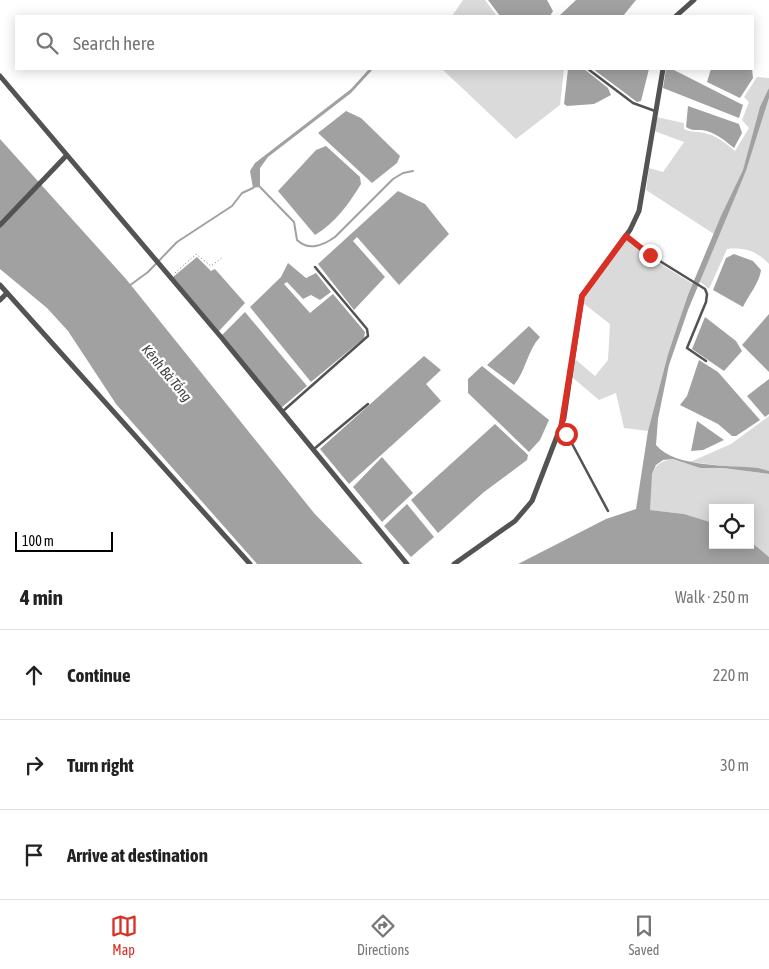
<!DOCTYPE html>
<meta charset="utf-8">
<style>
:root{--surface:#fff;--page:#f2f2f2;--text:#222;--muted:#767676;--line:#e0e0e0;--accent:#d93025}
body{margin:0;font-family:"Asap Condensed",sans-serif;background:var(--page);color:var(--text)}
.controls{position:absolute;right:15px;bottom:15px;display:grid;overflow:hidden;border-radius:0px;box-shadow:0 2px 12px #0003}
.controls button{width:45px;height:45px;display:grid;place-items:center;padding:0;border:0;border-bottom:1px solid var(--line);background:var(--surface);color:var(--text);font:25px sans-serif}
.scale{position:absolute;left:15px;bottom:12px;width:98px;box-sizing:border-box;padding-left:5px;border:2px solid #000;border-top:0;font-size:14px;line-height:18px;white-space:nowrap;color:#000;-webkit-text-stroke:4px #fff;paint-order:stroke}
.stop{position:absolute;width:15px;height:15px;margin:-11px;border:4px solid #d93025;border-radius:50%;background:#fff}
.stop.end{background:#d93025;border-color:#fff;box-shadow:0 1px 5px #0008}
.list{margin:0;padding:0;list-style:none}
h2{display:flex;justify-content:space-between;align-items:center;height:65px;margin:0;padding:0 20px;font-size:21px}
h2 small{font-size:16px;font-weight:400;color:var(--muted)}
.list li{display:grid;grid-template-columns:32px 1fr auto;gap:15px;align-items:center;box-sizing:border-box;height:90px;padding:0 20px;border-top:1px solid var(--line)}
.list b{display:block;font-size:19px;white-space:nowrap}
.list em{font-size:16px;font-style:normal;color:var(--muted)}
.icon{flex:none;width:28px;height:28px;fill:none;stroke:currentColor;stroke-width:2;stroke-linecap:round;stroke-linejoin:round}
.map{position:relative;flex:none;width:769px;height:564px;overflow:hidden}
.search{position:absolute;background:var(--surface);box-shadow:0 2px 12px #0003;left:15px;right:15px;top:15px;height:55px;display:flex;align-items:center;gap:12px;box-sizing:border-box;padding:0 18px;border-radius:0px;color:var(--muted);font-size:19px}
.sheet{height:335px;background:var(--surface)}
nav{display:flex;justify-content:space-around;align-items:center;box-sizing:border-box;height:70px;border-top:1px solid var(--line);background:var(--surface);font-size:14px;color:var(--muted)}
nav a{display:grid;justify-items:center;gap:2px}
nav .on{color:var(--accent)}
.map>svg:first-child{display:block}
.green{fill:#dadada}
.water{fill:#a1a1a1}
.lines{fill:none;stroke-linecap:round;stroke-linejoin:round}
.stream{stroke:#a1a1a1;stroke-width:2}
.path{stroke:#757575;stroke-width:1;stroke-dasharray:1 2.5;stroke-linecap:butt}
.service{stroke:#535353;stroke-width:2.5}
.minor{stroke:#535353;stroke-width:5}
.route{stroke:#d93025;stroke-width:6}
.labels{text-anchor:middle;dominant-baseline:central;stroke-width:4.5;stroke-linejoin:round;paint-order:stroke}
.water-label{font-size:14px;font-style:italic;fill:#424242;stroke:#fff}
</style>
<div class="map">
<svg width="769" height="564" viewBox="0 0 769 564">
<rect width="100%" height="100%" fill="#fff"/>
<g class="green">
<path d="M463,0H485L497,16H452Z"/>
<path d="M442,69H564L560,105L516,139Z"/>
<path d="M757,77L769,78V88L743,170L714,234L646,190L649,168L663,172L684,142L654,131L656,117L684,123V129C692,133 696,131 704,133C716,135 725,143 735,151L749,128L742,120L749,102L744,97Z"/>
<path d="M769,98V264C757,251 744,247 727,249L709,289L699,281L746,171Z"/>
<path d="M626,239L649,257L693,284L668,354L648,431L624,428L616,393L599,400L572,377L575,359L595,376L608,360L610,324L583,303L588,291Z"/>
<path d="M769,416V471L690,462L731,444Z"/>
<path d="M673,459L700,468H723L769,474V557L750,541V508H713V523L684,514L650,510C651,488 645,462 673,459Z"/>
</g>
<g class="water">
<path d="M488,0H547L553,11L550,16H500Z"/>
<path d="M576,0H636L623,16H559Z"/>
<path d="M369,69H373L351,93L268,157L260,168V187L253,188L250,171L255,163L351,89Z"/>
<path d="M568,69H584L608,88L611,95L594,104L567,106L564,104Z"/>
<path d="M593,69H649L641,101L637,102Z"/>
<path d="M666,69H672L743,105L739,118L663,88Z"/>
<path d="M711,69H752L753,78L740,98L707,82Z"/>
<path d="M769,88V98L746,171L688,310L669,365L658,419L656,445C675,468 730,465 758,468L769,471V474L723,468H700L673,459L663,460L656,465L652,474L650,510L684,514L710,522L713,523V545H750V541L769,557V564H518L606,519L636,509L648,431L668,354L688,295L721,216L743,170L760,107Z"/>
<path d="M688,106L739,124L742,133L734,148C724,140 715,132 702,130C695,130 692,131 686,127Z"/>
<path d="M346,111L361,118L400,156L397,163L372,183L318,133Z"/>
<path d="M0,139L126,279L314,513L363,564H257L116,404L68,331L47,308L0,269Z"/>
<path d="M326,146L360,177L361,184C348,205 336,222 315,235L278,191L316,150Z"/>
<path d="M398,191L425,204L449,234L399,285L357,237L353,241L385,277L354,310L318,264Z"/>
<path d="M734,254L753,261L761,270C760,282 748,296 743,307L713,290L726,258Z"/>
<path d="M197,257L211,271L215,269L245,303L219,331L173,277Z"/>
<path d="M288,263L306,278L316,273L331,292L320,300L311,295L303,299L287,282L284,284L310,313L333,294L365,332L364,338L311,382L250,307L281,277Z"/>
<path d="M245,312L307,386L281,408L222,335Z"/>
<path d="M769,314V372L742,345Z"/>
<path d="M705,317L736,341L742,351L724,371L692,349Z"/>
<path d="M529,326L540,337C527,351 526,371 514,385L487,365Z"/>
<path d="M424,356L441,370L426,384L441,401L349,484L320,449Z"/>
<path d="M699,360L718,372L760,420L736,436H732L718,424L680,405L687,396Z"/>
<path d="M482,366L549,420L540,440L529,452L468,393V379Z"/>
<path d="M769,379V414L765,417L747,396Z"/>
<path d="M697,421L724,440L703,450L691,451Z"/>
<path d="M495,424L528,455L527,460L484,492L438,533L411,500Z"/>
<path d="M382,457L413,493L382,522L353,487Z"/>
<path d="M407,504L434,537L411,557L384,526Z"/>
</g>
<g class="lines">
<g class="stream">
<path d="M260,187L294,222L297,240C309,251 322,246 335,237L393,179L403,173L413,171"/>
<path d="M129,286L148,272L177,242L232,206L242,193L253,188"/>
</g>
<path class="path" d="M175,273L196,254L211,266L223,257"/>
<g class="service">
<path d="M588,69L633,103L655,111"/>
<path d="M627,236L650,255L705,289L707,294L706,302L687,348L706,361"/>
<path d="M283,411L368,336L367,329L315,267"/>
<path d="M561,429L569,438L608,511"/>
<path d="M314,449L368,404"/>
</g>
<g class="minor">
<path d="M676,16L694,0"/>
<path d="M0,76L221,337L407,564"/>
<path d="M0,225L66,156"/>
<path d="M0,285L250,564"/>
<path d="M0,300L7,293"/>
<path d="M454,564L515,521L532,501L564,418L582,296L630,230L639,211L663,69"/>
</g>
</g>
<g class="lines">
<path class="route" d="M566,434L561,429L582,296L626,236L650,255"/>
</g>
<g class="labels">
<g class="water-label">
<text transform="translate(167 373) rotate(50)">Kênh Bà Tống</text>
</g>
</g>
</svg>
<div class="controls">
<button><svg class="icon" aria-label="locate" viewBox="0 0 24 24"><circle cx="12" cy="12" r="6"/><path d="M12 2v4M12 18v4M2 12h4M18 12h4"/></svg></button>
</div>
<div class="scale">100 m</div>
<div class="stop" style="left:566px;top:434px"></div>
<div class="stop end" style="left:650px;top:255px"></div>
<div class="search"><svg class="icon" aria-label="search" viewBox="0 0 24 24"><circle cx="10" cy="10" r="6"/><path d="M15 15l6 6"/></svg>Search here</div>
</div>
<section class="sheet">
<h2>4 min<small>Walk · 250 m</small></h2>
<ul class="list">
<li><svg class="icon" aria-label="ahead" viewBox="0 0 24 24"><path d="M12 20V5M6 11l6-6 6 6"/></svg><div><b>Continue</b></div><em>220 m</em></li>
<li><svg class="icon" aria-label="right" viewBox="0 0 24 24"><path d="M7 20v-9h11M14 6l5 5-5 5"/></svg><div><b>Turn right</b></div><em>30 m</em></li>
<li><svg class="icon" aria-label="arrive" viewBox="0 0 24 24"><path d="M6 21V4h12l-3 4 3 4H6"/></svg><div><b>Arrive at destination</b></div></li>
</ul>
</section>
<nav>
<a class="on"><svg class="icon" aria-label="map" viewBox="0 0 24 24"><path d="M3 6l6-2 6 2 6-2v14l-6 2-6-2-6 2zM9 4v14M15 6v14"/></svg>Map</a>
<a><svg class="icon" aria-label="directions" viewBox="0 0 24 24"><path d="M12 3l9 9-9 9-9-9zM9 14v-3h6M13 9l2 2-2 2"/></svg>Directions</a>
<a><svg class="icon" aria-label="saved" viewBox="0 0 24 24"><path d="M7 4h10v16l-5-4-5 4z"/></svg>Saved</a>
</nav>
